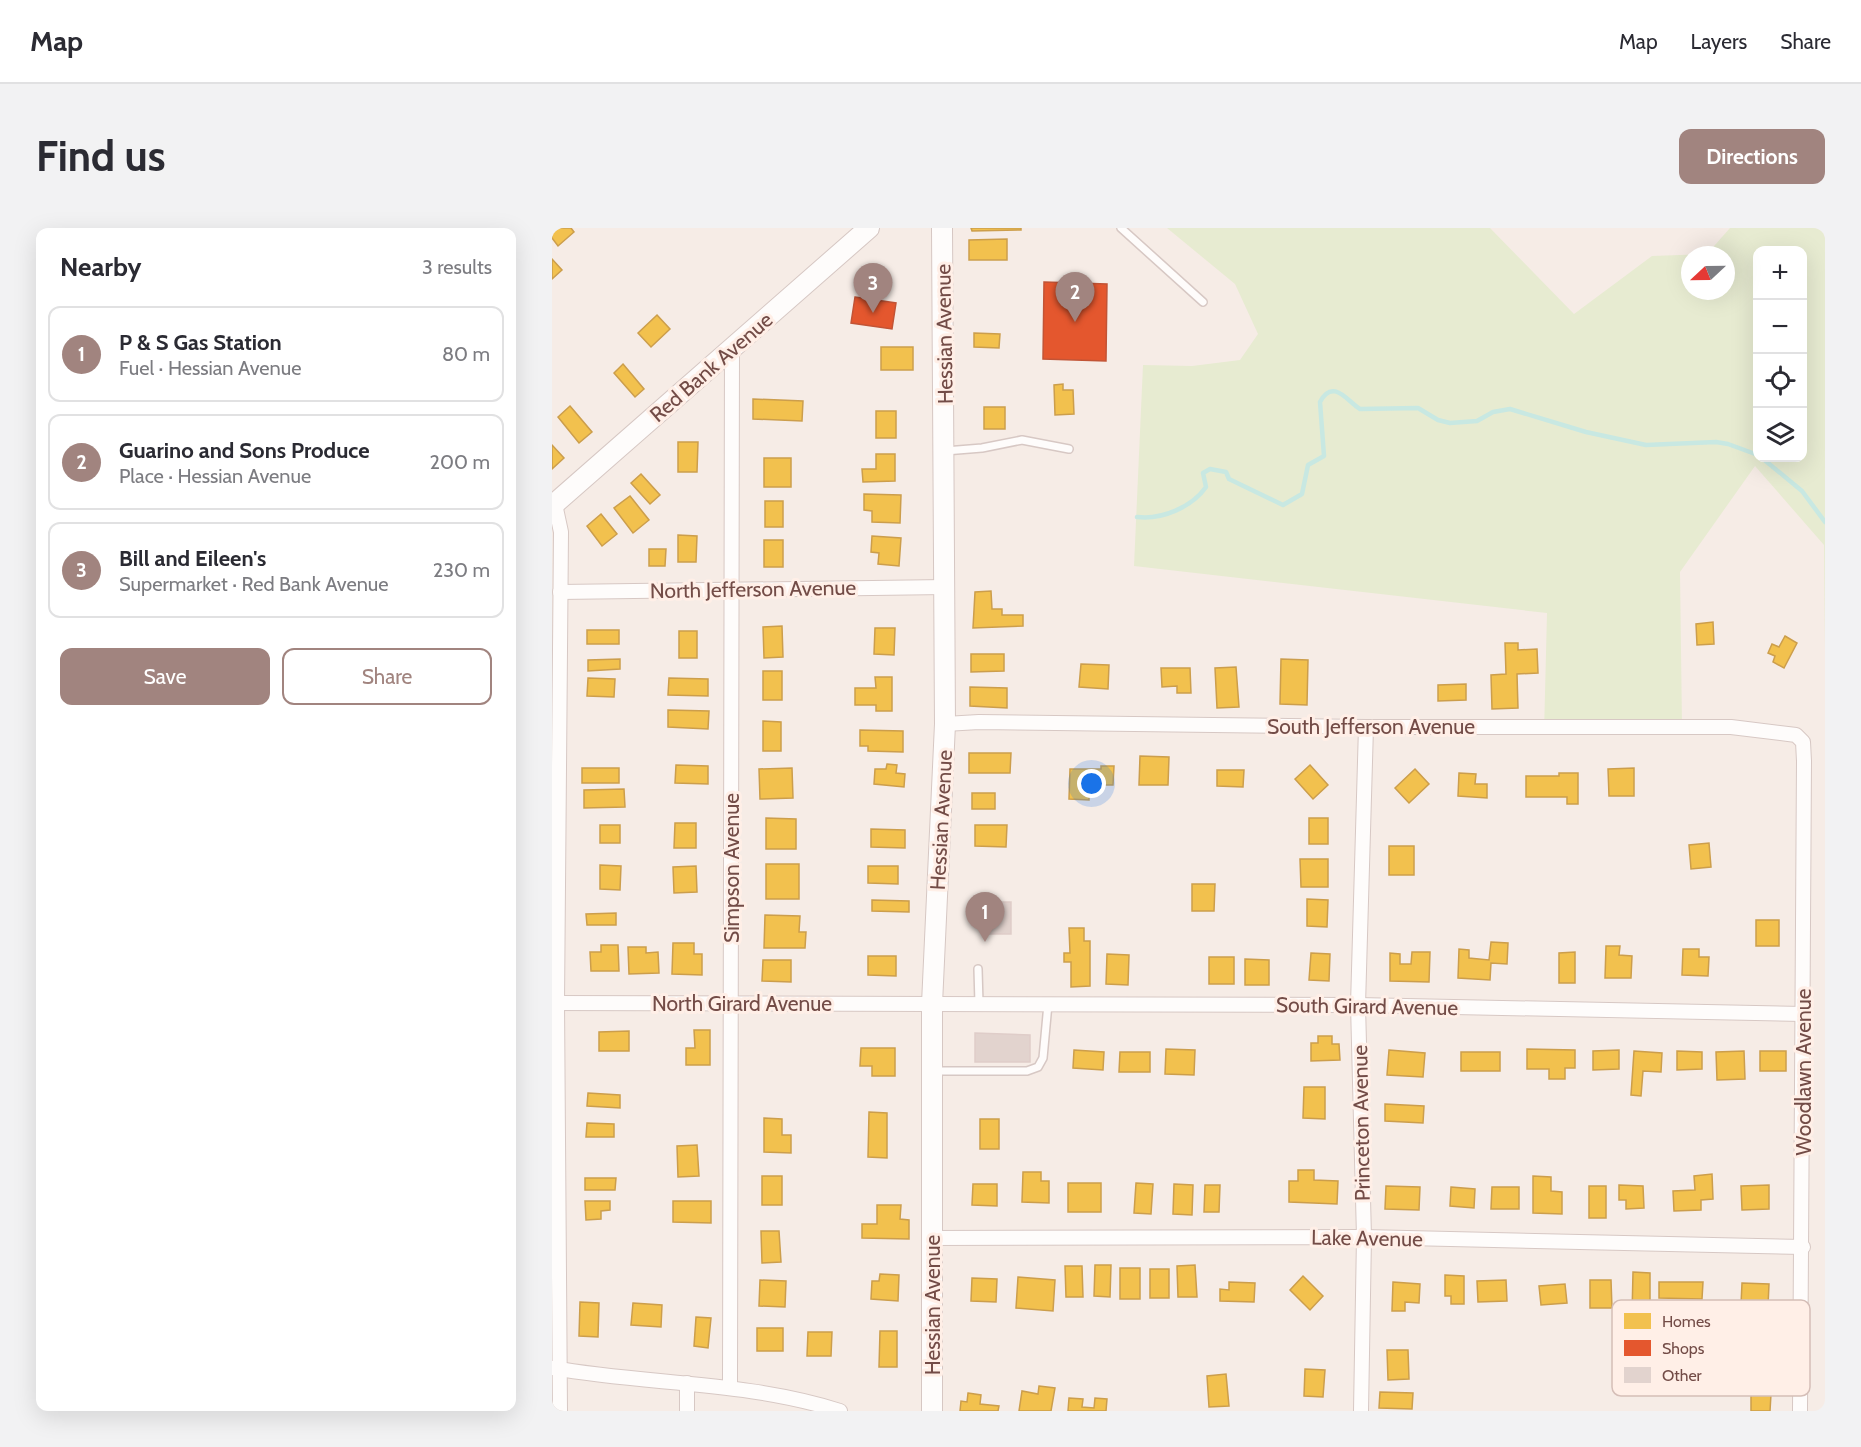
<!DOCTYPE html>
<meta charset="utf-8">
<style>
:root{--surface:#fff;--page:#f2f2f3;--text:#2b2b33;--muted:#7c7c81;--line:#e1e1e2;--accent:#a1847f}
body{margin:0;font-family:Cabin,sans-serif;background:var(--page);color:var(--text)}
.controls{position:absolute;right:18px;top:18px;display:grid;overflow:hidden;border-radius:12px;box-shadow:0 6px 24px #0002}
.controls button{width:54px;height:54px;display:grid;place-items:center;padding:0;border:0;border-bottom:2px solid var(--line);background:var(--surface);color:var(--text);font:30px sans-serif}
.compass{position:absolute;left:1129px;top:18px;width:54px;height:54px;border-radius:50%;background:var(--surface);box-shadow:0 6px 24px #0002;rotate:248deg}
.you{position:absolute;left:540px;top:556px;width:21px;height:21px;margin:-15px;border:4px solid #fff;border-radius:50%;background:#1a73e8;box-shadow:0 0 0 9px #1a73e833}
.badge{display:grid;place-items:center;width:39px;height:39px;border-radius:50%;background:var(--accent);color:#fff;font-size:20px;font-weight:700}
.pin{position:absolute;translate:-50% -50px;filter:drop-shadow(0 2px 3px #0008)}
.pin::after{content:'';position:absolute;top:32px;width:21px;height:18px;background:inherit;clip-path:polygon(0 0,100% 0,50% 100%)}
.list{margin:0;padding:0;list-style:none}
h2{display:flex;justify-content:space-between;align-items:center;height:78px;margin:0;padding:0 24px;font-size:26px}
h2 small{font-size:20px;font-weight:400;color:var(--muted)}
.list li{display:grid;grid-template-columns:39px 1fr auto;gap:18px;align-items:center;box-sizing:border-box;height:96px;margin:0 12px 12px;padding:0 12px;border:2px solid var(--line);border-radius:12px}
.list b{display:block;font-size:22px;white-space:nowrap}
.list p{margin:0;font-size:20px;white-space:nowrap;color:var(--muted)}
.list em{font-size:20px;font-style:normal;color:var(--muted)}
.actions{display:flex;gap:12px;padding:18px 24px}
.actions a{flex:1;padding:14px 0;border:2px solid var(--accent);border-radius:12px;text-align:center;font-size:21px;color:var(--accent)}
.actions .main{background:var(--accent);color:#fff}
.icon{flex:none;width:33px;height:33px;fill:none;stroke:currentColor;stroke-width:2;stroke-linecap:round;stroke-linejoin:round}
.map{position:relative;flex:none;width:1273px;height:1183px;overflow:hidden;border-radius:12px}
header{display:flex;align-items:center;gap:36px;box-sizing:border-box;height:84px;padding:0 30px;background:var(--surface);border-bottom:2px solid var(--line)}
header strong{font-size:28px}
nav{display:flex;gap:33px;margin-inline-start:auto;font-size:21px}
.intro{display:flex;align-items:center;justify-content:space-between;box-sizing:border-box;height:144px;padding:0 36px}
h1{margin:0;font-size:42px}
.button{padding:15px 27px;border-radius:12px;background:var(--accent);color:#fff;font-size:21px;font-weight:700}
main{display:flex;gap:36px;padding:0 36px}
aside{flex:1;background:var(--surface);border-radius:12px;box-shadow:0 6px 24px #0002}
.map>svg:first-child{display:block}
.green{fill:#e7ebd1;fill-rule:evenodd}
.homes{fill:#f2c14e;stroke:#cc9e4c;stroke-width:1.5}
.shops{fill:#e4572e;stroke:#c25436;stroke-width:1.5}
.lines{fill:none;stroke-linecap:round;stroke-linejoin:round}
.stream{stroke:#c8e8e2;stroke-width:4.5}
.building{fill:#e2d3ce;stroke:#dfcdc9;stroke-width:1.5}
.lane-casing{stroke:#d7c8c4;stroke-width:10}
.street-casing{stroke:#d7c8c4;stroke-width:16}
.secondary-casing{stroke:#d6c7c3;stroke-width:22}
.lane{stroke:#fefcfb;stroke-width:7}
.street{stroke:#fefcfb;stroke-width:14}
.secondary{stroke:#fefcfb;stroke-width:20}
.labels{text-anchor:middle;dominant-baseline:central;stroke-width:6;stroke-linejoin:round;paint-order:stroke}
.street-label{font-size:21px;fill:#734c47;stroke:#ffefe7}
.key{fill:#ffefe7;stroke:#d5beb7;stroke-width:1.5}
.key-label{font-size:16px;fill:#734c47}
</style>
<header>
<strong>Map</strong>
<nav><a>Map</a><a>Layers</a><a>Share</a></nav>
</header>
<div class="intro"><h1>Find us</h1><a class="button">Directions</a></div>
<main>
<aside>
<h2>Nearby<small>3 results</small></h2>
<ul class="list">
<li><span class="badge">1</span><div><b>P &amp; S Gas Station</b><p>Fuel · Hessian Avenue</p></div><em>80 m</em></li>
<li><span class="badge">2</span><div><b>Guarino and Sons Produce</b><p>Place · Hessian Avenue</p></div><em>200 m</em></li>
<li><span class="badge">3</span><div><b>Bill and Eileen's</b><p>Supermarket · Red Bank Avenue</p></div><em>230 m</em></li>
</ul>
<div class="actions"><a class="main">Save</a><a>Share</a></div>
</aside>
<div class="map">
<svg width="1273" height="1183" viewBox="0 0 1273 1183">
<rect width="100%" height="100%" fill="#f6ece6"/>
<path class="green" d="M615,0H938L1022,86L1100,28L1155,26L1178,0H1273V423L1272,317L1203,238L1128,344L1130,499L992,505L995,385L582,338L591,137L640,138L688,132L706,106L683,56ZM1206,22H1250V230H1206ZM1138,27H1174V63H1138Z"/>
<g class="homes">
<path d="M0,0H19L22,4L6,18L0,10Z"/>
<path d="M419,0H469V2L420,3Z"/>
<path d="M455,11V32H417V12Z"/>
<path d="M0,31L10,42L0,51Z"/>
<path d="M105,87L118,101L99,119L86,105Z"/>
<path d="M422,105L448,106L447,120L422,119Z"/>
<rect x="329" y="119" width="32" height="23"/>
<path d="M71,136L92,161L83,169L62,145Z"/>
<path d="M511,156V162H521L522,186L503,187L502,157Z"/>
<path d="M201,171L251,173L250,193L201,191Z"/>
<path d="M18,178L40,204L27,215L6,189Z"/>
<rect x="432" y="179" width="21" height="22"/>
<rect x="324" y="183" width="20" height="27"/>
<path d="M126,214H146L145,244H126Z"/>
<path d="M0,217L12,230L0,241Z"/>
<path d="M324,226H343V253L311,254L310,241H324Z"/>
<rect x="212" y="230" width="27" height="29"/>
<path d="M89,246L108,267L98,276L79,255Z"/>
<path d="M312,266L349,267L348,295L320,294V283L312,282Z"/>
<path d="M78,268L97,292L81,305L62,280Z"/>
<rect x="213" y="273" width="18" height="26"/>
<path d="M49,286L65,306L50,318L35,298Z"/>
<path d="M126,307L145,308L144,334H126Z"/>
<path d="M320,308L349,310L347,338L326,336L327,325L319,324Z"/>
<rect x="212" y="312" width="19" height="27"/>
<path d="M97,321H114L113,338H97Z"/>
<path d="M439,363L440,381H450V387H471V398L421,400L423,364Z"/>
<path d="M1161,394L1162,416L1145,417L1144,396Z"/>
<path d="M230,398L231,429L212,430L211,399Z"/>
<path d="M323,400H343L342,427L322,426Z"/>
<rect x="35" y="402" width="32" height="14"/>
<rect x="127" y="403" width="18" height="27"/>
<path d="M1233,408L1245,415L1232,440L1221,434L1223,428L1216,425L1220,416L1227,419Z"/>
<path d="M953,415H966V422L985,421L986,445L965,446L966,480L940,481L939,447L954,446Z"/>
<path d="M419,426H452V443L419,444Z"/>
<path d="M68,431V441L36,443V432Z"/>
<path d="M729,431L756,432L755,477L728,476Z"/>
<path d="M529,436L557,437L556,461L527,459Z"/>
<path d="M684,439L687,479L665,480L663,440Z"/>
<path d="M609,440H638L639,465H625V458L610,459Z"/>
<rect x="211" y="443" width="19" height="29"/>
<path d="M323,449H340V483H324V477H303V460H324Z"/>
<path d="M36,450L63,451L62,469L35,468Z"/>
<path d="M117,450L156,451V468L116,467Z"/>
<path d="M914,456V472L886,473V457Z"/>
<path d="M418,459L455,460V480L418,478Z"/>
<path d="M116,482L157,483L156,501L116,499Z"/>
<path d="M211,493L229,494V523H211Z"/>
<path d="M308,502L351,503V524L316,523V518H308Z"/>
<path d="M417,525H459L458,545H417Z"/>
<path d="M588,528L617,529L616,557H587Z"/>
<path d="M335,536L345,537L344,545L353,546L352,559L322,556L323,541H334Z"/>
<path d="M124,537L156,538V556L123,555Z"/>
<path d="M758,537L776,557L761,571L743,551Z"/>
<path d="M549,538H562L561,557H550V552H537V572L517,571L518,541H549Z"/>
<rect x="30" y="540" width="37" height="15"/>
<path d="M240,540L241,570L208,571L207,541Z"/>
<path d="M1082,540V568H1057L1056,541Z"/>
<path d="M863,541L877,556L857,575L843,560Z"/>
<path d="M665,542H692L691,559L665,558Z"/>
<path d="M907,545L924,546L923,556H935V570L906,568Z"/>
<path d="M1007,545H1026V576H1015V569H974V548H1007Z"/>
<path d="M72,561L73,579L32,580V562Z"/>
<rect x="420" y="565" width="23" height="16"/>
<path d="M214,590L244,591V621H214Z"/>
<rect x="757" y="590" width="19" height="26"/>
<path d="M123,595H144V620H122Z"/>
<rect x="48" y="597" width="20" height="18"/>
<path d="M423,597H455L454,619L423,618Z"/>
<path d="M319,601L353,602V620L319,619Z"/>
<path d="M1157,615L1159,639L1139,641L1137,617Z"/>
<rect x="837" y="618" width="25" height="29"/>
<path d="M748,631H776V659H749Z"/>
<rect x="214" y="636" width="33" height="35"/>
<path d="M48,637L69,638L68,662L48,661Z"/>
<path d="M144,638L145,664L122,665L121,639Z"/>
<path d="M316,638H346V656L316,655Z"/>
<path d="M640,656H663L662,683H640Z"/>
<path d="M755,671L776,672L775,699L755,698Z"/>
<path d="M320,672L357,673V684L320,683Z"/>
<path d="M64,685V697H35L34,686Z"/>
<path d="M213,687L248,688L247,704H254L253,720H212Z"/>
<rect x="1204" y="692" width="23" height="26"/>
<path d="M517,700H532V713H538V758L519,759V734H512V725H518Z"/>
<path d="M939,714L956,715L955,736L939,735L938,752L906,750L907,721L917,722V730L937,732Z"/>
<path d="M121,715H142V726H150V747L120,746Z"/>
<path d="M49,717H66L67,743H39L38,724H49Z"/>
<path d="M1054,718H1068L1067,727L1080,728L1079,750H1053Z"/>
<path d="M76,719H94V725L106,724L107,745L77,746Z"/>
<path d="M1131,721H1147V729H1157L1156,748L1130,747Z"/>
<path d="M860,724H878L877,754L838,753V725L848,726V736H859Z"/>
<path d="M1023,724V755H1007V725Z"/>
<path d="M759,725L778,726L777,753L757,752Z"/>
<path d="M555,726L577,727L576,757L554,756Z"/>
<path d="M316,728H344V748L316,747Z"/>
<rect x="657" y="729" width="25" height="27"/>
<path d="M693,731L717,732V757H693Z"/>
<path d="M211,732H239V754L210,753Z"/>
<path d="M142,802H158V837H134V820H143Z"/>
<path d="M77,803V823H47V804Z"/>
<path d="M766,808H780V816H787L788,832L759,833V815H766Z"/>
<path d="M309,820H343V848H320V838H308Z"/>
<path d="M614,821L643,822L642,847L613,846Z"/>
<path d="M975,821L1023,822V840H1013V851H997V841H975Z"/>
<path d="M522,822L552,824L551,842L521,840Z"/>
<path d="M837,822L873,825L871,849L835,847Z"/>
<path d="M1067,822V841L1041,842V823Z"/>
<path d="M1082,823L1110,825L1109,844L1091,843L1089,868L1079,867Z"/>
<path d="M1125,823L1150,824V841L1125,842Z"/>
<path d="M1192,823L1193,851L1165,852L1164,824Z"/>
<rect x="1208" y="823" width="26" height="20"/>
<path d="M568,824H598V844H567Z"/>
<rect x="909" y="824" width="39" height="19"/>
<path d="M752,859H773V891L751,890Z"/>
<path d="M36,865L68,867V880L35,878Z"/>
<path d="M833,876L872,878L871,895L833,893Z"/>
<path d="M317,884L335,885V930L316,929Z"/>
<path d="M212,890L230,891V907H239V925L212,924Z"/>
<rect x="428" y="891" width="19" height="30"/>
<path d="M35,895L62,896V909H34Z"/>
<path d="M145,917L147,948L126,949L125,918Z"/>
<path d="M746,942H762V952L786,953L785,976L737,974V953H746Z"/>
<path d="M471,944H489V953H497V975L470,974Z"/>
<path d="M1160,946L1161,971L1149,972V982L1122,983L1121,963L1143,962L1142,948Z"/>
<rect x="210" y="948" width="20" height="29"/>
<path d="M981,948L999,949V963L1010,964V986L981,985Z"/>
<path d="M33,950H64L63,962H33Z"/>
<rect x="516" y="955" width="33" height="29"/>
<path d="M584,955L601,956L599,986L582,985Z"/>
<path d="M421,956H445V978L420,977Z"/>
<path d="M622,956L641,957L640,987L621,986Z"/>
<path d="M653,957H668L667,984H652Z"/>
<path d="M1067,957L1091,958L1092,980L1074,981V972H1067Z"/>
<path d="M1217,957V981L1190,982L1189,958Z"/>
<path d="M834,958L868,959L867,982L833,981Z"/>
<rect x="1037" y="958" width="17" height="32"/>
<path d="M899,959L923,961L922,980L898,978Z"/>
<path d="M940,959H967V981H939Z"/>
<path d="M33,973H58V982L49,983V991L34,992Z"/>
<path d="M121,973H159V995L121,994Z"/>
<path d="M325,977H349L348,991L357,992V1011L310,1010V996H325Z"/>
<path d="M209,1003H227L229,1034L210,1035Z"/>
<path d="M543,1037H559L558,1069L542,1068Z"/>
<path d="M643,1037L645,1069H626L625,1038Z"/>
<path d="M513,1038H530L531,1069H514Z"/>
<rect x="568" y="1040" width="20" height="31"/>
<rect x="598" y="1041" width="19" height="29"/>
<path d="M1081,1044L1098,1045V1087H1080Z"/>
<path d="M328,1046L347,1047L346,1073L319,1071L320,1053H327Z"/>
<path d="M893,1047L912,1048V1076H899V1068H893Z"/>
<path d="M751,1048L771,1068L758,1082L738,1062Z"/>
<path d="M466,1049L503,1052L501,1083L464,1080Z"/>
<path d="M420,1050L445,1051L444,1074L419,1073Z"/>
<path d="M208,1052L234,1053L233,1079L207,1078Z"/>
<path d="M954,1052L955,1073L926,1074L925,1053Z"/>
<path d="M1038,1052H1059L1060,1080H1038Z"/>
<path d="M677,1054L703,1055L702,1074L668,1073V1061L677,1062Z"/>
<path d="M841,1054L868,1056L867,1075L853,1074V1083H840Z"/>
<path d="M1107,1054H1151L1150,1071L1107,1070Z"/>
<path d="M1190,1055L1217,1056L1216,1078L1189,1077Z"/>
<path d="M1013,1056L1015,1075L989,1077L987,1058Z"/>
<path d="M28,1074L47,1075L46,1109L27,1108Z"/>
<path d="M81,1075L110,1077L109,1099L79,1097Z"/>
<path d="M144,1089L159,1090L156,1120L142,1118Z"/>
<rect x="205" y="1100" width="26" height="23"/>
<path d="M328,1103H345V1139H327Z"/>
<path d="M256,1104H280L279,1128H255Z"/>
<path d="M835,1122H856L857,1151L836,1152Z"/>
<path d="M753,1141L773,1142L771,1169L752,1168Z"/>
<path d="M674,1146L677,1178L657,1179L655,1148Z"/>
<path d="M487,1158L503,1160L499,1183H467L470,1163L486,1166Z"/>
<path d="M828,1164L861,1165L860,1181L827,1180Z"/>
<path d="M416,1165L429,1167L428,1176L447,1178L446,1183H408L409,1173L415,1174Z"/>
<path d="M1199,1166H1219L1218,1183H1199Z"/>
<path d="M517,1170L531,1171L530,1179L542,1180L543,1170L555,1171L554,1183H516Z"/>
</g>
<g class="shops">
<path d="M492,54L555,56L554,133L491,131Z"/>
<path d="M303,69L344,75L340,101L299,95Z"/>
</g>
<g class="lines">
<g class="stream">
<path d="M1210,230L1250,263L1273,294"/>
<path d="M585,289C610,292 640,279 654,259L651,245L658,241L674,244L677,251L731,277L750,266L756,237L772,228L768,174C781,149 796,174 808,181L866,180L886,192L898,195L925,193L941,184L958,181L1034,204L1094,217L1164,214L1176,216L1206,227"/>
</g>
</g>
<g class="building">
<path d="M438,674H459V706H436Z"/>
<path d="M423,805L478,807V834H423Z"/>
</g>
<g class="lines">
<defs>
<g id="lane">
<path d="M569,0L651,74"/>
<path d="M393,223L430,220L470,212L517,221"/>
<path d="M426,741L427,776"/>
<path d="M383,843H475L486,839L491,830L496,776"/>
</g>
<g id="street">
<path d="M3,276L9,304L5,775L8,1183"/>
<path d="M8,364L394,359"/>
<path d="M393,496L427,494L814,499H1179L1244,507L1251,514L1252,533L1248,1183"/>
<path d="M0,775L806,777L1251,786"/>
<path d="M379,1010L812,1009L1251,1019"/>
<path d="M0,1140C96,1157 194,1153 288,1183"/>
<path d="M178,1159L180,121"/>
<path d="M135,1183V1155"/>
<path d="M809,1183L812,1009L806,777L814,499"/>
</g>
<g id="secondary">
<path d="M0,278L317,0"/>
<path d="M380,1183V776L393,496L390,0"/>
</g>
</defs>
<use href="#lane" class="lane-casing"/>
<use href="#street" class="street-casing"/>
<use href="#secondary" class="secondary-casing"/>
<use href="#lane" class="lane"/>
<use href="#street" class="street"/>
<use href="#secondary" class="secondary"/>
</g>
<g class="labels">
<g class="street-label">
<text transform="translate(392 106) rotate(-91)">Hessian Avenue</text>
<text transform="translate(159 139) rotate(-41)">Red Bank Avenue</text>
<text transform="translate(201 361) rotate(-1)">North Jefferson Avenue</text>
<text x="819" y="498">South Jefferson Avenue</text>
<text transform="translate(389 592) rotate(-87)">Hessian Avenue</text>
<text transform="translate(179 640) rotate(-90)">Simpson Avenue</text>
<text x="190" y="775">North Girard Avenue</text>
<text transform="translate(815 778) rotate(1)">South Girard Avenue</text>
<text transform="translate(1251 844) rotate(-90)">Woodlawn Avenue</text>
<text transform="translate(809 895) rotate(-91)">Princeton Avenue</text>
<text transform="translate(815 1010) rotate(1)">Lake Avenue</text>
<text transform="translate(380 1077) rotate(-90)">Hessian Avenue</text>
</g>
</g>
<rect x="1060" y="1072" width="198" height="96" rx="9" class="key"/>
<rect x="1072" y="1085" width="27" height="16" fill="#f2c14e"/>
<rect x="1072" y="1112" width="27" height="16" fill="#e4572e"/>
<rect x="1072" y="1139" width="27" height="16" fill="#e2d3ce"/>
<g class="key-label">
<text x="1110" y="1099">Homes</text>
<text x="1110" y="1126">Shops</text>
<text x="1110" y="1153">Other</text>
</g>
</svg>
<div class="controls">
<button>+</button>
<button>−</button>
<button><svg class="icon" aria-label="locate" viewBox="0 0 24 24"><circle cx="12" cy="12" r="6"/><path d="M12 2v4M12 18v4M2 12h4M18 12h4"/></svg></button>
<button><svg class="icon" aria-label="layers" viewBox="0 0 24 24"><path d="M12 4l9 5-9 5-9-5zM3 14l9 5 9-5"/></svg></button>
</div>
<svg class="compass" viewBox="-18 -18 36 36"><path d="M0-13l5 13h-10z" fill="#e53935"/><path d="M0 13l5-13h-10z" fill="#7c7c81"/></svg>
<div class="you"></div>
<div class="pin badge" style="left:433px;top:714px">1</div>
<div class="pin badge" style="left:523px;top:94px">2</div>
<div class="pin badge" style="left:321px;top:85px">3</div>
</div>
</main>
